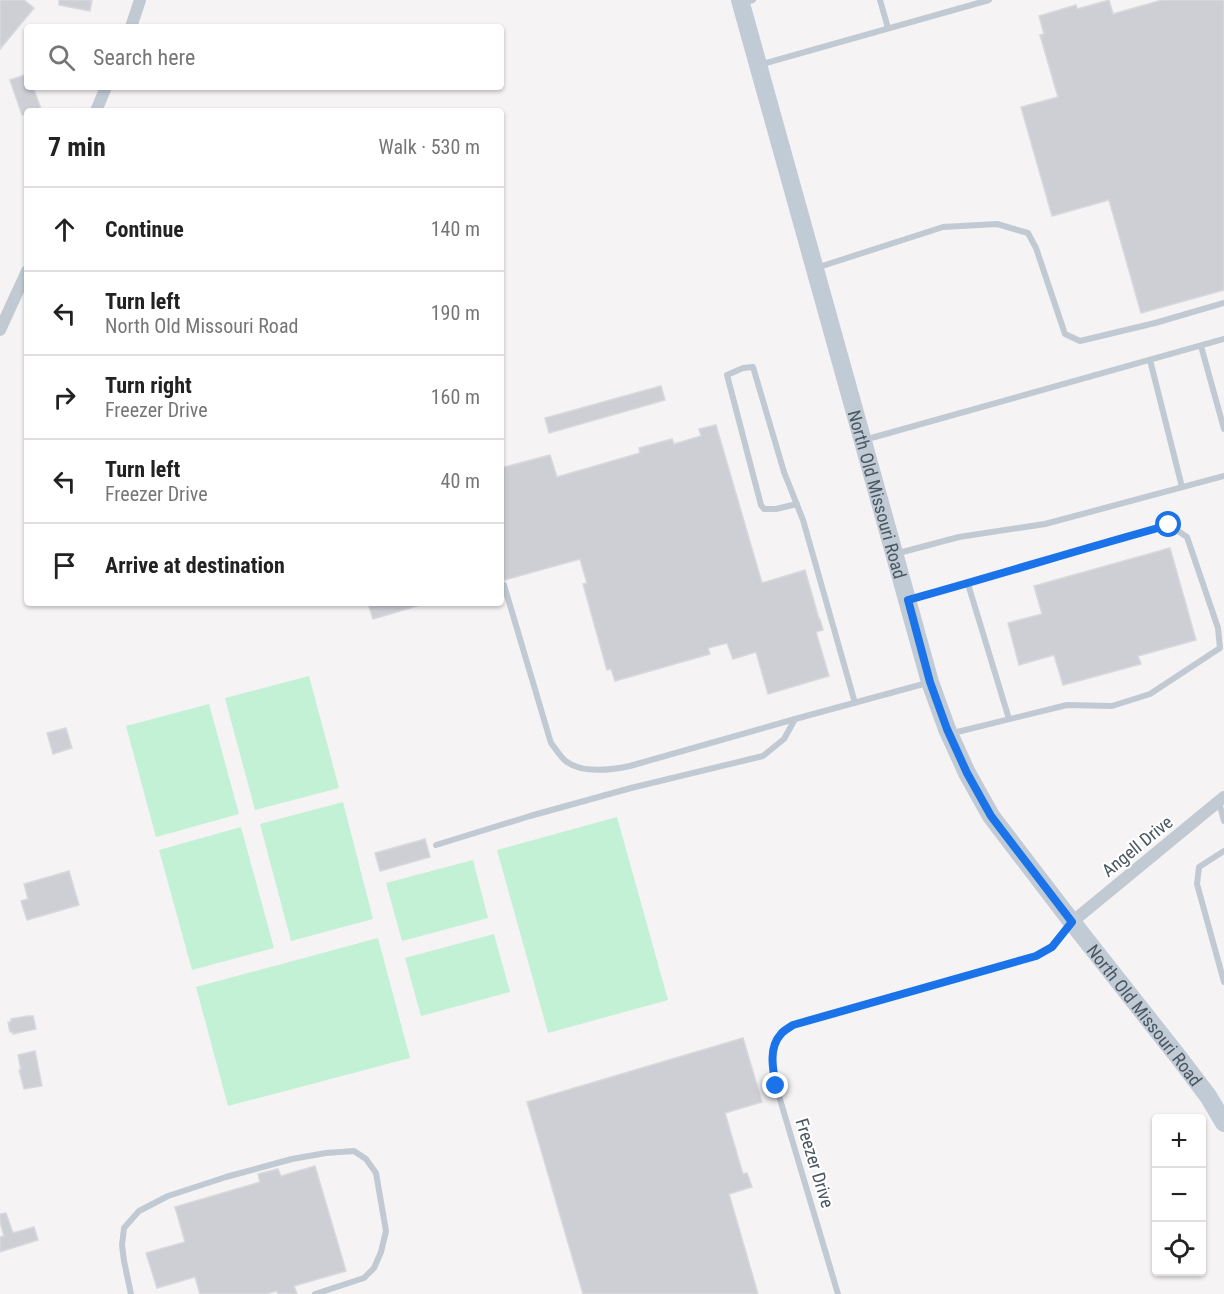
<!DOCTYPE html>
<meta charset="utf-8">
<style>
:root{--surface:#fff;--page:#f6f6f6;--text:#222;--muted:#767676;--line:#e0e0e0}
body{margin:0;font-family:"Roboto Condensed",sans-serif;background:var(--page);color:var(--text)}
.controls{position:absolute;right:18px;bottom:18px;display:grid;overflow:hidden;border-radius:6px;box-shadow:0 2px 4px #0004}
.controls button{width:54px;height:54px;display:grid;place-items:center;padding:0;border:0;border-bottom:2px solid var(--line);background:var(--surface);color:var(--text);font:30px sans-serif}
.stop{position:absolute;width:18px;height:18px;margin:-14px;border:4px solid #1a73e8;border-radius:50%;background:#fff}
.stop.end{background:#1a73e8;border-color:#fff;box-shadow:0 2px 6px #0008}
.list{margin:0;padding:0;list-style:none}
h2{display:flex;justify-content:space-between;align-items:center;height:78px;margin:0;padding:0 24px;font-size:26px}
h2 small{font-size:20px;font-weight:400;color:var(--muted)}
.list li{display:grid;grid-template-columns:39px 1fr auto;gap:18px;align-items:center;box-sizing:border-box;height:84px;padding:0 24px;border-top:2px solid var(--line)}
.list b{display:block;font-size:22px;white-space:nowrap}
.list p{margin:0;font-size:20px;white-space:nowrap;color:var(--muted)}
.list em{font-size:20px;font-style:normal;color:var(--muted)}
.icon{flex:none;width:33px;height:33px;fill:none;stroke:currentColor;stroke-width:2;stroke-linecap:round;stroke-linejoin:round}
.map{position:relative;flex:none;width:1224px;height:1294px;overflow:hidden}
.search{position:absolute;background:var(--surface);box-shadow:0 2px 4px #0004;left:24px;top:24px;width:480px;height:66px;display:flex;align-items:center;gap:15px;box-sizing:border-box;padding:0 21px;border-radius:6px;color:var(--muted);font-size:22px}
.panel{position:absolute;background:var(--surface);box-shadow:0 2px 4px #0004;left:24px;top:108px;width:480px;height:498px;border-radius:6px}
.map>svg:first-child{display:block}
.green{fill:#c3f1d5}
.building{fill:#cdcfd5;stroke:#d7d9de;stroke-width:1.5}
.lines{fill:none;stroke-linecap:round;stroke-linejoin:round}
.lane{stroke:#c1cad2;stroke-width:6}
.street{stroke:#c1cad2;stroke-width:12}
.secondary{stroke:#c1cbd6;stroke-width:18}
.route{stroke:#1a73e8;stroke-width:8}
.labels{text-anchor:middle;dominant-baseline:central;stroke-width:4.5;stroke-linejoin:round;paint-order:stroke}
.street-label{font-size:18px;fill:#4a5661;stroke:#fff}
</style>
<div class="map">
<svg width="1224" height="1294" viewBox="0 0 1224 1294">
<rect width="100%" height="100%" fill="#f5f3f3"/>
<g class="green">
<path d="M309,676L339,788L255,810L225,698Z"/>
<path d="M209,704L239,814L156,837L126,726Z"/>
<path d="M343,802L373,919L291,941L260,824Z"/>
<path d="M617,817L668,1000L548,1033L497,850Z"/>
<path d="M241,827L274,948L192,970L159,850Z"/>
<path d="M473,860L488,918L402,941L386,883Z"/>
<path d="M494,934L510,992L421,1016L405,958Z"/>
<path d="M378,938L410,1058L228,1106L196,987Z"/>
</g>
<g class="building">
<path d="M0,0H24L34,8L0,49Z"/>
<path d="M59,0H92L90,11L59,5Z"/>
<path d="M1109,0L1113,14L1162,0H1224V290L1141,313L1109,200L1052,216L1021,107L1058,97L1040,35L1044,34L1039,16L1076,5L1077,9Z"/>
<path d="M27,74V87H33L41,109L34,111H27V114L22,115L10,80Z"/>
<path d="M661,386L665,400L549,433L545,418Z"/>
<path d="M716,425L762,583L805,570L819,619H820L823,630L816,632L829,676L768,694L756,652L733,659L727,643L708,648L710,654L615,681L611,669L607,670L583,584L587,583L580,559L501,581V468L550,455L557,477L640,453L639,448L672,439L674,444L701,436L699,429Z"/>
<path d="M1170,548L1196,640L1138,656L1141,664L1063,685L1054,655L1019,665L1008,623L1042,614L1034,586Z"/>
<path d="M368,603H416L417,606L373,619Z"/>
<path d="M66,728L72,748L53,754L47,733Z"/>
<path d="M425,839L430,857L380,871L375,853Z"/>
<path d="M69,871L79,905L27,920L21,901L28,899L24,884Z"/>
<path d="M28,1016H33L36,1029L13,1034V1032H10L8,1022H11V1019Z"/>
<path d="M743,1038L762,1102L725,1113L743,1174L747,1173L752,1187L729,1194L758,1294H583L527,1102Z"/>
<path d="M35,1051L42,1086L24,1089L19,1070H21L18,1055Z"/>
<path d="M315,1166L346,1271L294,1286L297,1294H278L277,1291L266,1294H200L195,1277L157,1288L146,1253L185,1242L175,1207L260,1182L258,1174L278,1169L281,1176Z"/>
<path d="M6,1213L13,1233L34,1227L38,1240L0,1252V1237L4,1236L0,1222V1214Z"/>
</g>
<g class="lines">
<g class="lane">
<path d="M880,0L888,28"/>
<path d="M742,3L753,0"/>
<path d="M759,65L989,0"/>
<path d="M816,268L943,227L997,224L1028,233L1036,248L1065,334L1080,341L1155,323L1224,303"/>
<path d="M1201,346L1224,429"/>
<path d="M1150,360L1182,487"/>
<path d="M864,440L1224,339"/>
<path d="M797,504L776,509H764L761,505L727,375L743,368L753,367L784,472L803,520L855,703"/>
<path d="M895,554L959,537L1045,524L1224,476"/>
<path d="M968,584L1009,719"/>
<path d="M504,585L551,743C556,749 561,758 567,762C584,774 611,770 630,766L795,719"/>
<path d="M909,600C996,576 1082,549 1169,525L1187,537L1218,628L1220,648L1150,694L1112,706L1067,705L953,733"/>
<path d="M1219,802L1224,821"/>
<path d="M436,845L530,816L631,788L763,756L784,739L795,719L927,683"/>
<path d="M1224,851L1199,867L1197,884L1224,982"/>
<path d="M131,1294L124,1261L122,1245L124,1228L139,1211L168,1196L226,1177L292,1159L326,1153L354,1151L366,1159L376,1173L386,1231L381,1252L374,1268L364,1278L315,1294"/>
<path d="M838,1294L776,1086C773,1070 768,1048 781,1034C784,1030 789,1028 793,1025L1036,956L1051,947L1071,924"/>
</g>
<g class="street">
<path d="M131,27L140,0"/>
<path d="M96,111L106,87"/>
<path d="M0,330L27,271"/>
<path d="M1072,922L1224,797"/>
</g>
<path class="secondary" id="s1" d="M740,0L930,682L947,729L967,773L991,816L1072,922L1180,1059L1208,1096L1224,1123"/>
</g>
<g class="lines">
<path class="route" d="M776,1086C773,1070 768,1048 781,1034C784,1030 789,1028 793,1025L1036,956L1052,947L1072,922L991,816L967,773L947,729L930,682L908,600C995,576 1081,549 1169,525"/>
</g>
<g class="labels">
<g class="street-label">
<text stroke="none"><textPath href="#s1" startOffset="513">North Old Missouri Road</textPath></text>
<text transform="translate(1137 846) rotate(-39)">Angell Drive</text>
<text stroke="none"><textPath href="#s1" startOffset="1107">North Old Missouri Road</textPath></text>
<text transform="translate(815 1163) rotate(73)">Freezer Drive</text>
</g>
</g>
</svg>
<div class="controls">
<button>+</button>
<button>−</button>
<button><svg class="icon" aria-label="locate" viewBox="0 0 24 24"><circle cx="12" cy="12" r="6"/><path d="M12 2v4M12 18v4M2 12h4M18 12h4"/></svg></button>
</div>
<div class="stop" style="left:1169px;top:525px"></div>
<div class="stop end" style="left:776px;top:1086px"></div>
<div class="search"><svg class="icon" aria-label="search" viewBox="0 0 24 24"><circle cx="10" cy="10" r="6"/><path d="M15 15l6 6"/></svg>Search here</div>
<section class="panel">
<h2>7 min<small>Walk · 530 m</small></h2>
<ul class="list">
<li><svg class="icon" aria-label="ahead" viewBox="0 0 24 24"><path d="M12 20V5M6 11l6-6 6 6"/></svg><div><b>Continue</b></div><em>140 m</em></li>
<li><svg class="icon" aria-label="left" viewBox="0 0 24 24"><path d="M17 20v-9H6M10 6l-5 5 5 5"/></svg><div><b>Turn left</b><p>North Old Missouri Road</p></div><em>190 m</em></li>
<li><svg class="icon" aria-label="right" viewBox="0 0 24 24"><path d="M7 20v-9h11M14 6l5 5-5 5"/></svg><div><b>Turn right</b><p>Freezer Drive</p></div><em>160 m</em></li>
<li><svg class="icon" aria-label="left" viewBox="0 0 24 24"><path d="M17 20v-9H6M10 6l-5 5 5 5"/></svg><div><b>Turn left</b><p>Freezer Drive</p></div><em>40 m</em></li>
<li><svg class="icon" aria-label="arrive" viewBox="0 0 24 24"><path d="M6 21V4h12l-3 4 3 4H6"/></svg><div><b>Arrive at destination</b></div></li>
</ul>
</section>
</div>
